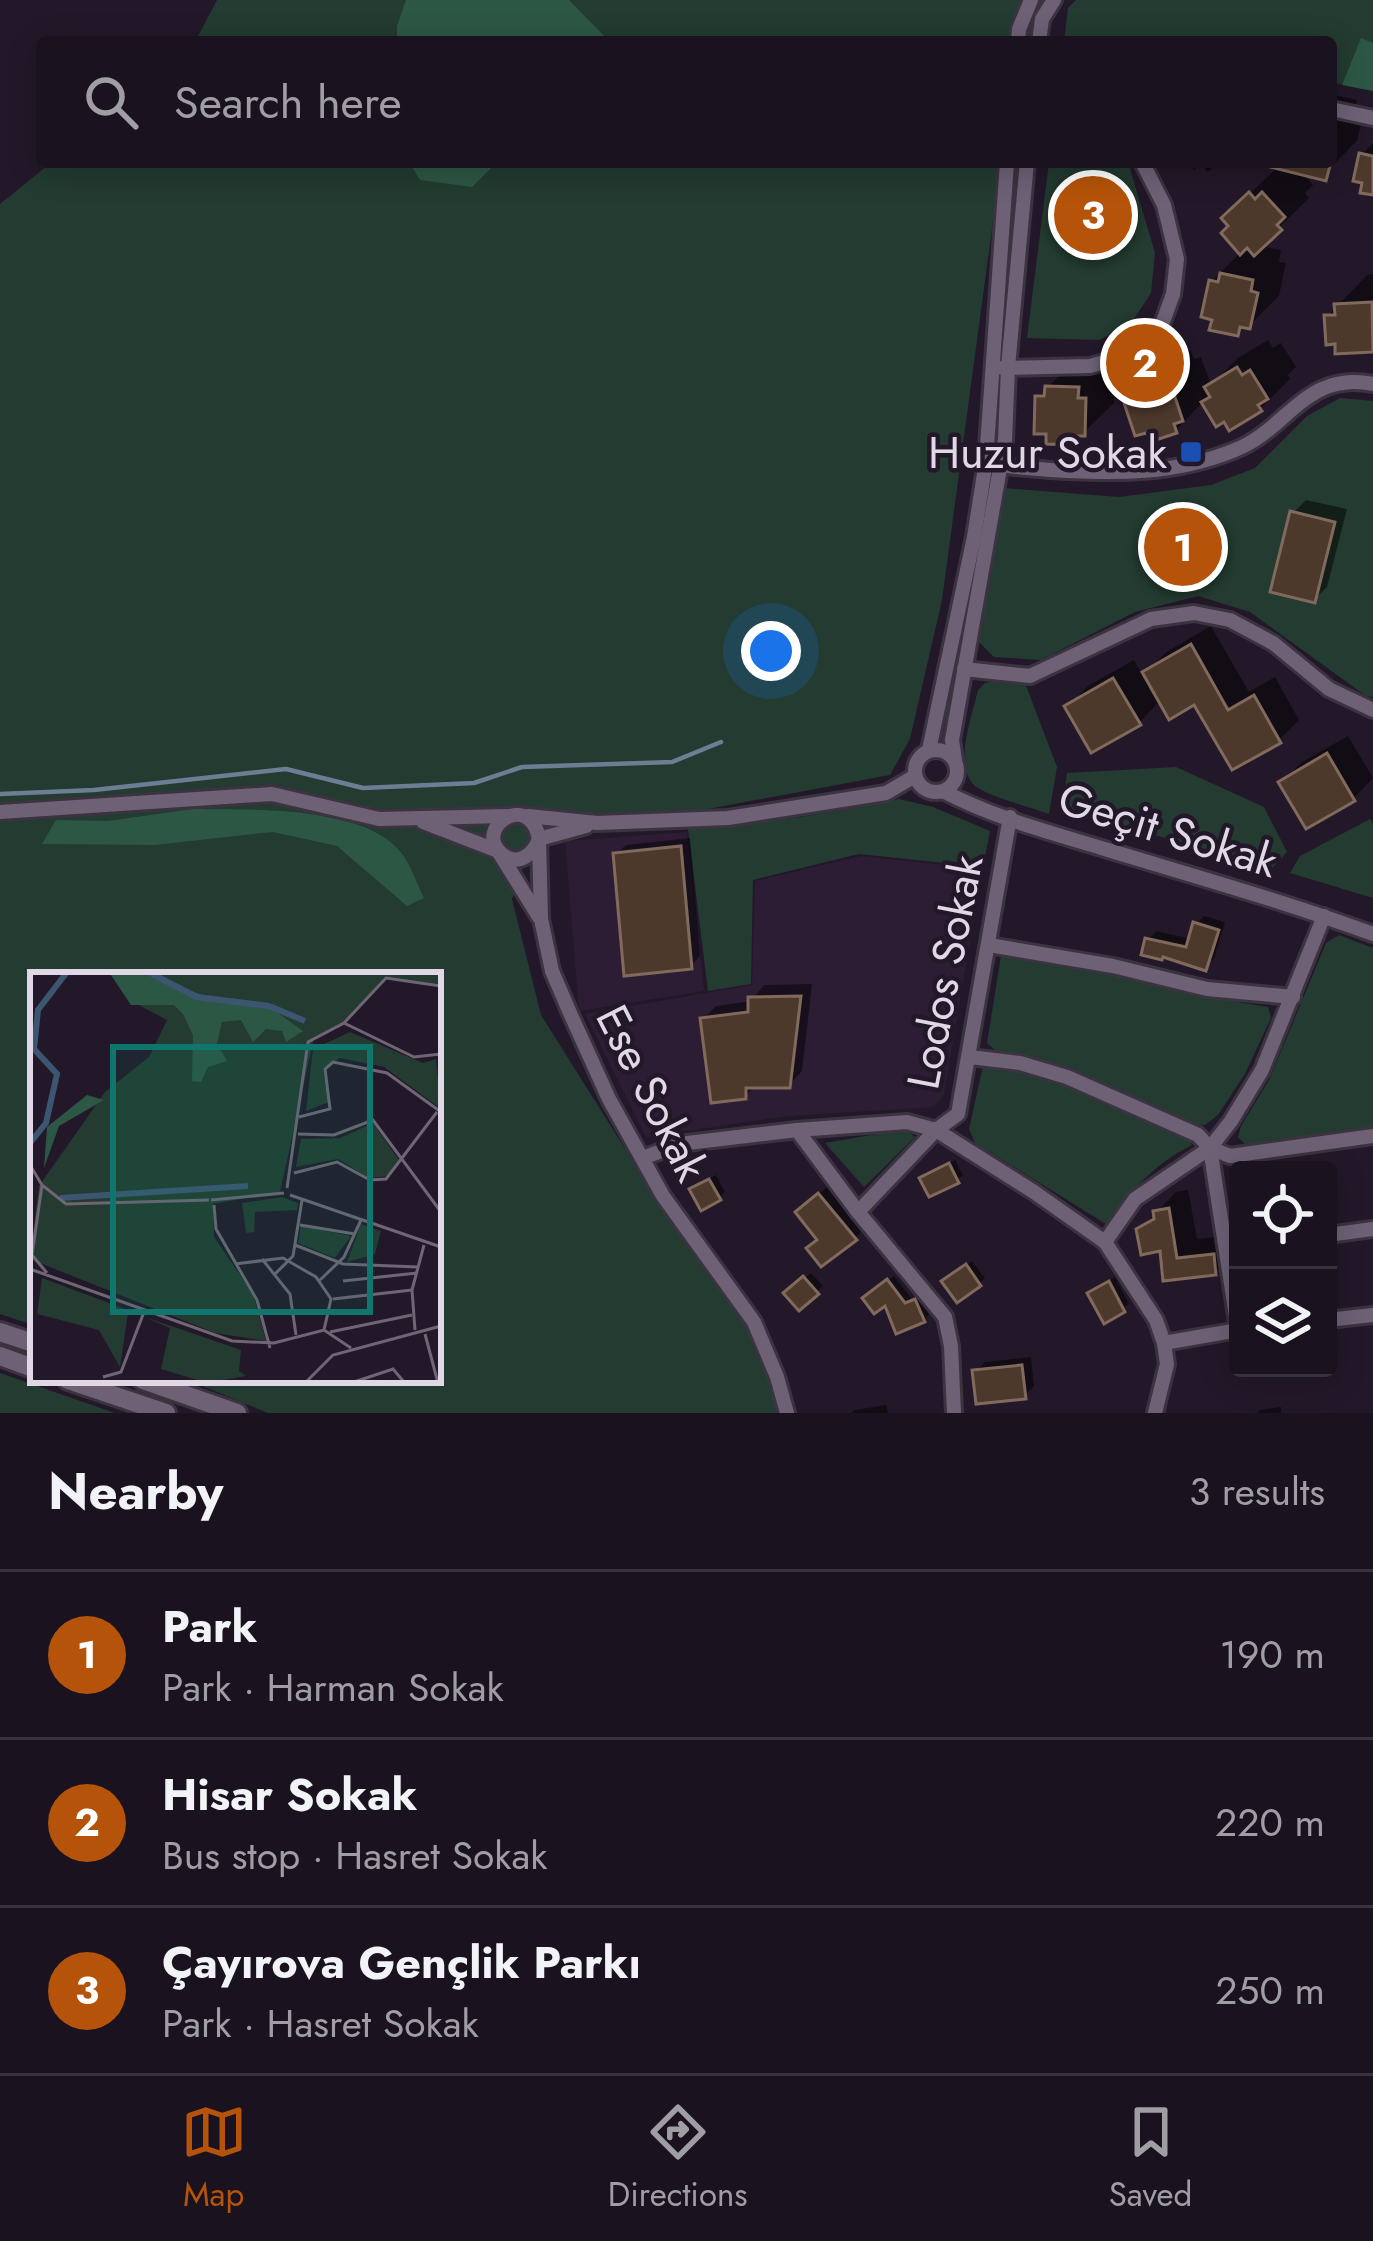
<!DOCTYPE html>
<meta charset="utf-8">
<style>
:root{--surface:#1a121f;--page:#27202c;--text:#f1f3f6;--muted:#9f9ea4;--line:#38323d;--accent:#b45309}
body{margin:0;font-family:Jost,sans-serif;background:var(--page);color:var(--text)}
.controls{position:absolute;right:36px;bottom:36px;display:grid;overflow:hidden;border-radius:12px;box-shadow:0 6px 30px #0003}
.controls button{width:108px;height:108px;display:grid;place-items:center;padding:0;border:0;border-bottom:3px solid var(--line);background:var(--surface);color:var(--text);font:60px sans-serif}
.you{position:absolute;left:771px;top:651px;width:42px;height:42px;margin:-30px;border:9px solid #fff;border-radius:50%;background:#1a73e8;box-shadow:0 0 0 18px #1a73e833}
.badge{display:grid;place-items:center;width:78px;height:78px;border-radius:50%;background:var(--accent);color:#fff;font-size:39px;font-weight:700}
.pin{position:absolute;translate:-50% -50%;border:6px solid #fff;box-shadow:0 3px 12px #0006}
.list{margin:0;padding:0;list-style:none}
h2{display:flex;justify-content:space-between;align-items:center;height:156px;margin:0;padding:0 48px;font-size:51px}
h2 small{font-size:39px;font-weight:400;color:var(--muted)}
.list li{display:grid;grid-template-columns:78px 1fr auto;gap:36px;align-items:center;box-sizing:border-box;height:168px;padding:0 48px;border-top:3px solid var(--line)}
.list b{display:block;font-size:45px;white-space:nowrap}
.list p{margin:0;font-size:39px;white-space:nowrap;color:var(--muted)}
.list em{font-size:39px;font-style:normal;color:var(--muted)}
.icon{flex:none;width:66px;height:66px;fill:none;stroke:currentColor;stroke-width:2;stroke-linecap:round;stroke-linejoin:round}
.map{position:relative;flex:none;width:1373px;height:1413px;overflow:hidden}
.search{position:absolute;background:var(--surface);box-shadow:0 6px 30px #0003;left:36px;right:36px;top:36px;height:132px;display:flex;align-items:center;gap:30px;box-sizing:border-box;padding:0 42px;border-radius:12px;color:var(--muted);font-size:45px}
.sheet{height:660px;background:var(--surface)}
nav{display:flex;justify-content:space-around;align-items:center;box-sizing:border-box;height:168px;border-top:3px solid var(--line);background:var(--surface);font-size:33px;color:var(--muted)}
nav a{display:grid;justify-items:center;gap:6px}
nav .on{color:var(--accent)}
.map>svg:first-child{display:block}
.built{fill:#2c1d34}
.green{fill:#233b30}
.forest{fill:#2d5745}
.shadow{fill:#0007}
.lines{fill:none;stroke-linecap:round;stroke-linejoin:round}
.stream{stroke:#6d7d94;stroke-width:4.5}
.building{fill:#4d382c;stroke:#816a5c;stroke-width:3}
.minor-casing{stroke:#3b3340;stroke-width:20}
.secondary-casing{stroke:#3b3340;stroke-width:24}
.minor{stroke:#6e6176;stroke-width:14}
.secondary{stroke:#6e6176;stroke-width:18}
.transit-dot{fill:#1a4fb4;stroke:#231829;stroke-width:4.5}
.labels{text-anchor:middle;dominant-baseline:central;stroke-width:9;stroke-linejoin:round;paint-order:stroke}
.poi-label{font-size:45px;fill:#e0d9e5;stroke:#231829;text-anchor:end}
.street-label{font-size:45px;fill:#e0d9e5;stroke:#231829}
.inset-river{fill:none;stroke:#3c5672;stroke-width:6}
.inset-road{fill:none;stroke:#6f6574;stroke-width:3}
.view{fill:#0f766e;fill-opacity:0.15;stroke:#0f766e;stroke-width:6}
.inset-edge{fill:none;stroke:#e0d9e5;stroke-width:6}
</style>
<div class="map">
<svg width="1373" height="1413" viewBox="0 0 1373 1413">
<rect width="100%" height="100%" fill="#231829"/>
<g class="built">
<path d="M687,832L704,991L579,1011L565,841Z"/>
<path d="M861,856L982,869L944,1094L934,1107L788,1116L646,1137L585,1014L752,985L755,881Z"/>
</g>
<g class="green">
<path d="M217,0H1051L1036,42H195Z"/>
<path d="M1076,0H1373V91L1331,82V42H1064L1068,8Z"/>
<path d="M52,162H1001L942,600L910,739L890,775L687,813L552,823L534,838L512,899L541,1015L634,1163L746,1315L785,1413H268L188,1380H438V975H33V1325L0,1314V204Z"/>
<path d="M1049,162H1128L1155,253L1151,293L1130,325L1099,340L1027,338Z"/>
<path d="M1340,398L1373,401V697L1366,696L1250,612L1198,596L1135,612L1041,660L994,657L977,640L1004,488L1119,497L1211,485L1255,468L1307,416Z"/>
<path d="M994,681L1025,683L1057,767L1049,814C1030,807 994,798 978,788C951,771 972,716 978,690L985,683Z"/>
<path d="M1176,767L1264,807L1287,852L1272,868L1062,809L1067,773Z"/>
<path d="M899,799L933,807L990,831L983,867L859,854L753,880L751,984L708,991L688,829L801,817Z"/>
<path d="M1370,819L1373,824V898L1290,873L1300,856Z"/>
<path d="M1339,935L1373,948V1129L1247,1146L1238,1137L1241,1126L1269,1080L1326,943Z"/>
<path d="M1009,954L1109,972L1201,996L1268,1007L1271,1018L1245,1074L1218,1115L1205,1125L1187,1124L1071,1070L996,1051L987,1043L1001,956Z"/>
<path d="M983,1066L1021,1069L1069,1083L1188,1137L1192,1145C1155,1163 1130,1192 1106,1224L975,1143L969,1129Z"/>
<path d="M905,1129L915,1137L864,1187L825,1143Z"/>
<path d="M0,1373L115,1413H0Z"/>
</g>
<g class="forest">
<path d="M406,0H569L610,42H397V26Z"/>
<path d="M1361,38L1373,43V91L1342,85Z"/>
<path d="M409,162H497L472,187L420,180Z"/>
<path d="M192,809C249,810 357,805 398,849C410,861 416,883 424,898L407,906L337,846L273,832L155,845L42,844L56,820L108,821Z"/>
</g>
<g class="shadow">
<path d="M1331,94L1357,100L1355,109L1364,112L1357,141L1327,171L1301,172L1313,185L1305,193L1309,198L1260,246L1281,250L1279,262L1286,263L1279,296L1249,326L1245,325L1237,333L1211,282L1242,251L1232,226L1225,218L1283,162H1331Z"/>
<path d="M1373,143V192L1362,154Z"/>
<path d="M1188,162H1221L1207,172L1201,164L1194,170Z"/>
<path d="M1373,274V348L1372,349L1327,317L1367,275Z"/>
<path d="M1268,340L1273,348L1281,343L1296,367L1288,375L1290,379L1260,409L1204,401L1176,430L1126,401L1133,394L1132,389L1161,359L1190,349L1194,359L1201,357L1211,385L1238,358Z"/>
<path d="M1078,357L1107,358V369H1114V403L1074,442L1038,397Z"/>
<path d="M1306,500L1347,509L1327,587L1314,600L1293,513Z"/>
<path d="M1211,626L1249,692L1275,677L1299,720L1279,740L1196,701L1161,700L1139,723L1068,706L1088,686L1134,660L1143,675L1165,653Z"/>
<path d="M1348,736L1373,778L1353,799L1282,782L1302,762Z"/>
<path d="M690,838L700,956L691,966L616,854L626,845Z"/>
<path d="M1204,916L1225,922L1214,959L1205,967L1148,939L1157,931L1191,939L1196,924Z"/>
<path d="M812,984L802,1071L789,1085H756L745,1096L703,1019L716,1006L751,1001L764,985Z"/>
<path d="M955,1160L963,1175L957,1180L923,1178Z"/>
<path d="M716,1175L725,1192L719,1198L699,1184Z"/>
<path d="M827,1187L863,1230L855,1238H820L807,1205Z"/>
<path d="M1188,1190L1197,1239L1234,1235L1235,1252L1215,1272L1166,1277L1163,1248L1139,1230L1176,1192Z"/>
<path d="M972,1261L985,1278L979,1284L951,1276Z"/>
<path d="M811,1273L823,1286L800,1307L788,1293Z"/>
<path d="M1334,1275L1336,1290L1328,1298V1276Z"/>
<path d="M894,1276L912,1299L921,1295L929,1314L924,1320L871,1292Z"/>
<path d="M1115,1277L1129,1304L1105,1319L1090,1293Z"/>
<path d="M1031,1357L1034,1386L1024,1396L976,1371L985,1362Z"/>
<path d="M886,1405L888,1413H851L855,1410Z"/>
<path d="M1281,1407V1413H1257L1260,1410Z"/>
</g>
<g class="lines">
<path class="stream" d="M0,794L94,790L286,769L363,788L474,783L522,767L672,762L721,742"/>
</g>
<g class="building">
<path d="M1359,153L1373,156V195L1360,193L1362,183L1353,181Z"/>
<path d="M1267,162H1331L1326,181L1266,166Z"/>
<path d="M1249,192L1255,199L1262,192L1285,217L1277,225L1282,230L1254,256L1247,248L1240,255L1221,233L1228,226L1221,218Z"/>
<path d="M1220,273L1253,280L1251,291L1258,293L1250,329L1240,327L1238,336L1209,330L1212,320L1201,317L1209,280L1218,282Z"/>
<path d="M1372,302L1373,352L1335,354V344L1326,345L1324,315H1335L1334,304Z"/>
<path d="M1237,367L1242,375L1250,370L1268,399L1258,405L1262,411L1229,431L1224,422L1216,427L1201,402L1210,397L1204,387Z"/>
<path d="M1160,377L1164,388L1171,385L1183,421L1174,424L1177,433L1150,442L1146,433L1135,436L1123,400L1131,397L1128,388Z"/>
<path d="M1045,386L1079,387L1078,398H1086L1085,436H1075V445L1046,444V434H1034L1035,396H1044Z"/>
<path d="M1290,511L1335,522L1315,603L1270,592Z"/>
<path d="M1191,644L1228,710L1254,695L1281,743L1232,770L1194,705L1169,720L1142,672Z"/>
<path d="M1113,678L1141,725L1091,753L1064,706Z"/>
<path d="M1327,753L1355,801L1306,829L1278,782Z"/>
<path d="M681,846L692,969L624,976L613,853Z"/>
<path d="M1193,922L1219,930L1206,971L1163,957L1162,960L1141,955L1145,938L1186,947Z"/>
<path d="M801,996L790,1088H746V1099L711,1103L700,1018L748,1012V997Z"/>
<path d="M949,1163L959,1183L929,1197L919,1178Z"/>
<path d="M709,1179L721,1200L701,1211L689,1189Z"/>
<path d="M818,1193L857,1240L821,1267L806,1248L817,1240L795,1212Z"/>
<path d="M1169,1208L1177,1258L1214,1254L1216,1275L1163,1281L1160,1251L1141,1255L1136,1229L1154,1219L1153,1211Z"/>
<path d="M966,1264L981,1286L957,1303L941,1281Z"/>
<path d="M803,1276L819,1294L799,1311L783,1293Z"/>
<path d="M887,1279L905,1303L915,1299L925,1322L896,1334L885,1306L874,1314L862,1298Z"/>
<path d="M1109,1281L1125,1312L1104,1324L1087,1293Z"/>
<path d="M1022,1365L1026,1399L976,1404L972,1370Z"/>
</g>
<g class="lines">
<defs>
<g id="minor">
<path d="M1018,42L1019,29L1031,0"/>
<path d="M1039,42L1042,19L1054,0"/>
<path d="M1331,109L1373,118"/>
<path d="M1002,368L1090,366L1132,354L1160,330L1173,294L1177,259L1164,205L1142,162"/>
<path d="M996,464C1014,468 1033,468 1051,470C1116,474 1174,475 1235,450C1287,430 1306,370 1373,384"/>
<path d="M964,669L1030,676L1151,619L1194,613L1230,620L1273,643L1329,689L1373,710"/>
<circle cx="936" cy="771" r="21"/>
<path d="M929,750L974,537L986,461L1007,162"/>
<path d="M955,760L952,740L1005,440L1008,367L1027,162"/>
<path d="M943,791C994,818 1053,833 1108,850C1197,877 1286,902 1373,934"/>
<path d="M0,812L272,794L379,819L507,816"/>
<path d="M528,816L597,823L728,818L886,793L915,776"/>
<path d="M423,822L498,851L539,917"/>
<path d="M539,839C533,855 517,868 501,853C473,828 530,789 539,839L541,919L552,971L570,1013L609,1099L663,1196L754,1322L777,1377L787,1413"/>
<path d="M539,839L586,826"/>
<path d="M989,945L1113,966L1207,989L1293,997"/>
<path d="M970,1057L1020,1063L1067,1077L1198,1135L1210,1148L1230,1156L1373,1136"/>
<path d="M797,1130L858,1212L945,1317L951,1346L954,1413"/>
<path d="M1210,1148L1238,1329"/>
<path d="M643,1158L679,1144L797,1130L907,1122L936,1130L1034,1192L1105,1242L1156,1320L1164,1343L1167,1364L1155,1413"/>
<path d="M858,1212L936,1130L958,1114L1010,817"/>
<path d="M1328,1235L1373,1229"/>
<path d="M1105,1242L1135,1199L1210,1148L1231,1121L1262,1070L1324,916"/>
<path d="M1328,1320L1373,1315"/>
<path d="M1164,1343L1238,1330"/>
</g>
<g id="secondary">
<path d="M0,1332L33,1343"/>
<path d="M0,1356L33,1368"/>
<path d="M68,1380L166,1413"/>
<path d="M143,1380L237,1413"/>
</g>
</defs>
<use href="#minor" class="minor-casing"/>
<use href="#secondary" class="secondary-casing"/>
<use href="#minor" class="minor"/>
<use href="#secondary" class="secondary"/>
</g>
<rect class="transit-dot" x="1179" y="440" width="24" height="24" rx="6"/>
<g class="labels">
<g class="poi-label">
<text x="1167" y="452">Huzur Sokak</text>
</g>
<g class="street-label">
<text transform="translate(1168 830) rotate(17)">Geçit Sokak</text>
<text transform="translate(945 972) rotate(-79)">Lodos Sokak</text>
<text transform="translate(652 1093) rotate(63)">Ese Sokak</text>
</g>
</g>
<g transform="translate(30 972)">
<rect width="411" height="411" fill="#231829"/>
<path d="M83,0H411V12L355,6L313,52L284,66L250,220L183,232L184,265L223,322L236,369L185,361L0,287L9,214L75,120L119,85L137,48L101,29ZM320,60L393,91L406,87L411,137L354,95L310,86L293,98L299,130L276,139L283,77ZM343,151L369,188L358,204L339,206L308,187L266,195L271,167L310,166ZM252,225L268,231L267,238L225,240L224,260L216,261L212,231ZM331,252L351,259L345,282L317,290ZM271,254L321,264L305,286L268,271ZM12,306L109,342L98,341L90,395L69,358L7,342ZM115,345L211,378L209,399L216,404L177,411L131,397L140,356Z" fill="#233b30"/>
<path d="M108,0L192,30L234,31L273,59L256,70L252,59L236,57L223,70L211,48L192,50L187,72L197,89L178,95L171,110L162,109L163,63L153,42L144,33H101L79,0ZM57,123L74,128L29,154L14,196L17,155Z" fill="#2d5745"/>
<path class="inset-river" d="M118,0L167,25L239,34L275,49M0,171L16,151L27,102L4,77L8,38L37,0M30,226L218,214"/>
<path class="inset-road" d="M314,51L384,85L411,82M269,145L300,137L295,97L303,90L357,101L411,140M268,162L304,163L343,148L411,240M0,193L12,213L2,283L17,301M264,201L307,190L340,208L356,207L407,140M12,213L36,232L179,228M257,216L278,70L314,51L356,6L411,14M260,223L411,275M181,228L254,221M184,233L186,257L227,328L240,376M270,253L325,262M265,273L313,292L388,295M232,287L260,322L266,363M205,292L253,286L286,305L301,327L294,358M0,297L202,369L244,371L294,358L321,376M244,303L263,284L272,228M290,308L314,285L331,248M313,309L387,301M303,327L382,318M385,358L382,318L394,273M300,360L382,343M395,362L408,411M73,405L91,400L114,340M275,411L303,383L411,354M321,411L363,397L374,410"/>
<path class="view" d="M83,75H340V340H83Z"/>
<rect width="411" height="411" class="inset-edge"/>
</g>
</svg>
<div class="controls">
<button><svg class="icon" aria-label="locate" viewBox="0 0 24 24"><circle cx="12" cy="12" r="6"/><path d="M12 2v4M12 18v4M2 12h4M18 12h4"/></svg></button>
<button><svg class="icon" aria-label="layers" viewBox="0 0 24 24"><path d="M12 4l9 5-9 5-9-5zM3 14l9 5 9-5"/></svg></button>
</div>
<div class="you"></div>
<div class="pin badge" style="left:1183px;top:547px">1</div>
<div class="pin badge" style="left:1145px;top:363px">2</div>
<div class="pin badge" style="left:1093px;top:215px">3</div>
<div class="search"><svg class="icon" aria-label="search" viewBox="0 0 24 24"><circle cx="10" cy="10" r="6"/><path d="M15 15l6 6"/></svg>Search here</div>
</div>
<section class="sheet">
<h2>Nearby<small>3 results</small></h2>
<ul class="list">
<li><span class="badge">1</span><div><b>Park</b><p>Park · Harman Sokak</p></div><em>190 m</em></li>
<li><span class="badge">2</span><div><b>Hisar Sokak</b><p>Bus stop · Hasret Sokak</p></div><em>220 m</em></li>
<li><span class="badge">3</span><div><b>Çayırova Gençlik Parkı</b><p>Park · Hasret Sokak</p></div><em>250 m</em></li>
</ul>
</section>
<nav>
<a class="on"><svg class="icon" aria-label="map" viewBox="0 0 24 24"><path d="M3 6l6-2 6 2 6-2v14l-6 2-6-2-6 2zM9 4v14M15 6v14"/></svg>Map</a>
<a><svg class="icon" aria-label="directions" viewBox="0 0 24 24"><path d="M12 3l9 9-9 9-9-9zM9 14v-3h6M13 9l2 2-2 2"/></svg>Directions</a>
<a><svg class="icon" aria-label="saved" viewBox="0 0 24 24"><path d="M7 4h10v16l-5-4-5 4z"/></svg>Saved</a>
</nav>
